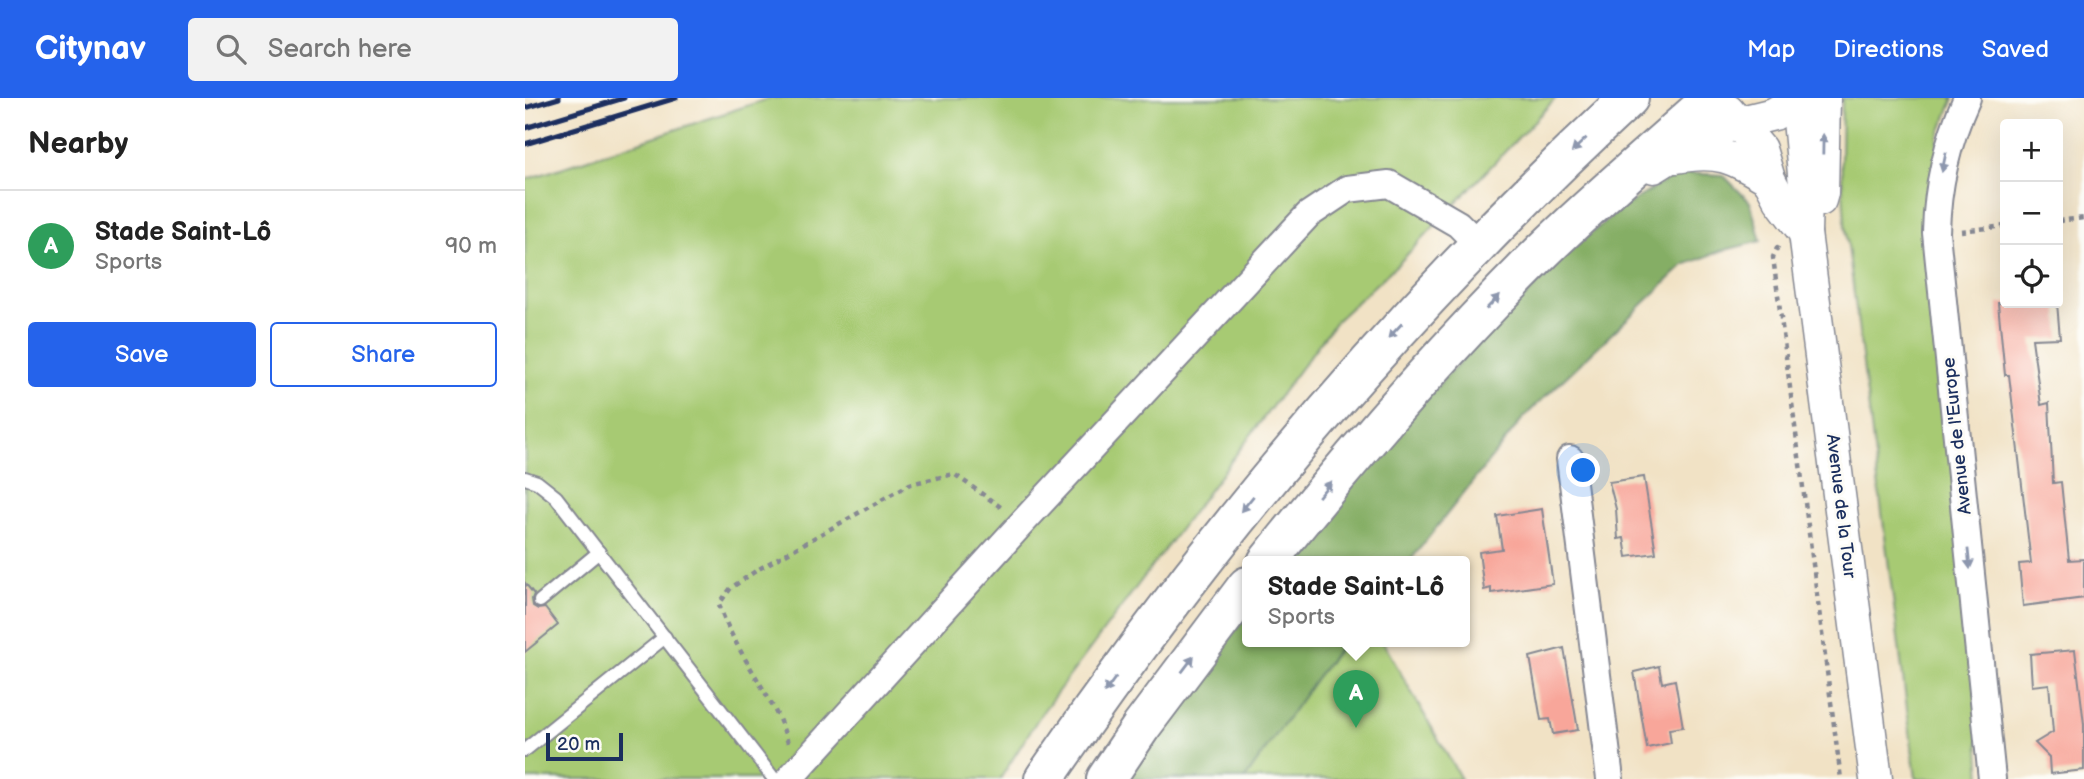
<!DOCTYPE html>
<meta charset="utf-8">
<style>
:root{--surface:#fff;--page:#f2f2f2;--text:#222;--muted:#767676;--line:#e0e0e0;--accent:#2563eb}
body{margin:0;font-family:"Balsamiq Sans",sans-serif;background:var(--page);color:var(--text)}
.controls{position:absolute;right:21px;top:21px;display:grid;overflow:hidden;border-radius:7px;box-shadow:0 7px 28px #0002}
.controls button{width:63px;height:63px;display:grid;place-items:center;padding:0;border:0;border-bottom:2px solid var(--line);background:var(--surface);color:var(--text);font:35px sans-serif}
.scale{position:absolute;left:21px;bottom:18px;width:77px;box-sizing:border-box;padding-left:7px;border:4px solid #1b2f5e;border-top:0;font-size:19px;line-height:24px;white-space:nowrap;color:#1b2f5e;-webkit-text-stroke:5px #fdfcf7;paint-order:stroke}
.you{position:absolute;left:1059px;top:373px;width:24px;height:24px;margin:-18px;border:5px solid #fff;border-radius:50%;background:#1a73e8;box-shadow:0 0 0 10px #1a73e833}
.badge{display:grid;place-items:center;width:46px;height:46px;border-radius:50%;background:var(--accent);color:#fff;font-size:23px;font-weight:700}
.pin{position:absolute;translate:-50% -58px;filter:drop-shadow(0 2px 4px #0008)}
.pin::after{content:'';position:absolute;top:37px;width:24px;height:21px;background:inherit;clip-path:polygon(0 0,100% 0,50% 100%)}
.popup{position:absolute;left:717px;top:458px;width:228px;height:91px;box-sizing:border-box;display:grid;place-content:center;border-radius:7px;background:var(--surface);filter:drop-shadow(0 2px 5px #0005);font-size:23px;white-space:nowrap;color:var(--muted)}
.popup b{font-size:26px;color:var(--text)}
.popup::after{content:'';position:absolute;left:50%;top:100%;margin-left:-14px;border:14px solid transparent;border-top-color:var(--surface)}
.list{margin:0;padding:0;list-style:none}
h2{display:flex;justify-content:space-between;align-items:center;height:91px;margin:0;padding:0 28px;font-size:30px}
h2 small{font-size:23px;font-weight:400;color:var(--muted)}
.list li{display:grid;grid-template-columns:46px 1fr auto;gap:21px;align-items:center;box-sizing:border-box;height:112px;padding:0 28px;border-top:2px solid var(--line)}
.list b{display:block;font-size:26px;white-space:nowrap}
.list p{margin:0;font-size:23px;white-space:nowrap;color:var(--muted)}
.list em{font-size:23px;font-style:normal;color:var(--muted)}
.actions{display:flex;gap:14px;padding:21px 28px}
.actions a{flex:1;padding:16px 0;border:2px solid var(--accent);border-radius:7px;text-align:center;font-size:24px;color:var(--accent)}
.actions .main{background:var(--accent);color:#fff}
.icon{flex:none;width:38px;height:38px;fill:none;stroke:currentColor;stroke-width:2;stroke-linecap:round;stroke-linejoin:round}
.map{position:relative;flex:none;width:1559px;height:681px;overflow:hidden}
header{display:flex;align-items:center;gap:42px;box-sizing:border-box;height:98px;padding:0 35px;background:var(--accent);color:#fff}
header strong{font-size:33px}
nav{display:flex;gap:38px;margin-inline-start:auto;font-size:24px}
.search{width:490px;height:63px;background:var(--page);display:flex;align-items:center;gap:18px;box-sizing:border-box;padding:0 24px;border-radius:7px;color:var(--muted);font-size:26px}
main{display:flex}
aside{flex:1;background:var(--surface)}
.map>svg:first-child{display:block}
.green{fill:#a7ca73;stroke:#617c68;stroke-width:2}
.forest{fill:#85ae65;stroke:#506e62;stroke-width:2}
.building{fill:#f8a69a}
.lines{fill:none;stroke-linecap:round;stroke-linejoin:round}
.service-casing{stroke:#868892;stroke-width:16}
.minor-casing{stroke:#868892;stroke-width:30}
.tertiary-casing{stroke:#868892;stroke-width:35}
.primary-casing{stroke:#868892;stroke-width:42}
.path{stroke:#868892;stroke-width:4.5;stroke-dasharray:5 5;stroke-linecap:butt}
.service{stroke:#fff;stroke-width:12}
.minor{stroke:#fff;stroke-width:26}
.tertiary{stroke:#fff;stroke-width:32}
.primary{stroke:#fff;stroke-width:38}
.rail{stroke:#1b2f5e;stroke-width:5}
.oneway{fill:#8d97ae}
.labels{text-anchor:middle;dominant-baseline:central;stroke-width:6;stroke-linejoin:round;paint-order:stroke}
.street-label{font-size:18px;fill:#1b2f5e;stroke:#fdfcf7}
</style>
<header>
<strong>Citynav</strong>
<div class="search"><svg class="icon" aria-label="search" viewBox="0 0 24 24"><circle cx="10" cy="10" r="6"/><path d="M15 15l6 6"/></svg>Search here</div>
<nav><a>Map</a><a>Directions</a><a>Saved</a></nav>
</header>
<main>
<aside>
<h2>Nearby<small></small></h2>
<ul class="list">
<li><span class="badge" style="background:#2e9e5b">A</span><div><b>Stade Saint-Lô</b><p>Sports</p></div><em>90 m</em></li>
</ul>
<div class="actions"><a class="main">Save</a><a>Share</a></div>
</aside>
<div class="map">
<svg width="1559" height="681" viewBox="0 0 1559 681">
<rect width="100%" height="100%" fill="#fdfcf7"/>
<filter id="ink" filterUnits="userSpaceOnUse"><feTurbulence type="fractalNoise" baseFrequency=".0143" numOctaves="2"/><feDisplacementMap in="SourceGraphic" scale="14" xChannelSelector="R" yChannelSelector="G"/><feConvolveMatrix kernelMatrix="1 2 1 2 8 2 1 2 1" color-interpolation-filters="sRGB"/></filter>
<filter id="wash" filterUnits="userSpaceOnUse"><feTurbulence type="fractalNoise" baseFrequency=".00686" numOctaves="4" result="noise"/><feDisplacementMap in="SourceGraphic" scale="28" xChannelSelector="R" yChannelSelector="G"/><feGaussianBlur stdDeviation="1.57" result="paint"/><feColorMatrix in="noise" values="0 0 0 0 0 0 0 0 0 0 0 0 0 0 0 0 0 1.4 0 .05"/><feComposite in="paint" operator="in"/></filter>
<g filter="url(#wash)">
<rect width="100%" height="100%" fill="#f1e2c5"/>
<g class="green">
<path d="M245,0H1031L875,164L812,222L516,616L475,681H0V82Z"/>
<path d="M1317,0H1429L1413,40L1456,681H1391L1320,125L1316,63Z"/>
<path d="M820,544H858L936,681H720L791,580Z"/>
</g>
<g class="forest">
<path d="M1153,75L1198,77L1225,104L1236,143L1196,153L1159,167L999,319L884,464H762L920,279L1047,151L1094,112Z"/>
<path d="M722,517V544H819L791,580L720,681H599Z"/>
</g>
<g id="blocks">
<g class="building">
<path d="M1473,205H1532L1535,240L1507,241L1516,307L1524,305L1528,385L1536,384L1544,462L1559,461V500L1498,508L1494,466L1506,465L1493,353L1484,277H1480Z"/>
<path d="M1119,379L1131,455L1102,459L1099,440L1093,441L1091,411L1084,384Z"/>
<path d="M1017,411L1028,486L966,495V490L959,492L954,454L977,451L972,418Z"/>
<path d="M0,485L9,496L7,501L8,508L13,511L20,510L33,527L0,554Z"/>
<path d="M1039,550L1053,632L1028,636L1025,621L1016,622L1005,559Z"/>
<path d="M1550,552L1559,626V672L1525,676L1524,659L1510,645L1528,634L1524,586L1507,588L1505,556Z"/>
<path d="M1134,568L1137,585L1150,582L1158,629L1144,631L1146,645L1122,650L1109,574Z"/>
</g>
</g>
</g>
<g filter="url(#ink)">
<use href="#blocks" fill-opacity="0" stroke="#868892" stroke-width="2"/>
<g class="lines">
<defs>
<g id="service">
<path d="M0,380L12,384L31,399L249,681"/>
<path d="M15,503L74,454"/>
<path d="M0,652L140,539"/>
</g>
<g id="minor">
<path d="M1442,0C1422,44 1412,87 1411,135L1467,681"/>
<path d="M1045,361L1085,681"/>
<path d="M264,681L497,425L783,117L822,91L864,86L933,126L953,146"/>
</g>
<g id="tertiary">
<path d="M1272,0L1281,98L1280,135L1351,681"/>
<path d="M1203,13L1235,51L1244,81L1255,102L1280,135"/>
<path d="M1151,59C1194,51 1207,59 1244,81"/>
<path d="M1129,69L1180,37L1212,25L1249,16L1275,0"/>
<path d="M1295,102L1297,95L1299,0"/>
</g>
<g id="primary">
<path d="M742,464C829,355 919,251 1018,153C1072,100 1131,51 1187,0"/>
<path d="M519,681C689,432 883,204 1104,0"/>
<path d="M581,681L616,629L722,488"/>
</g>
</defs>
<use href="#service" class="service-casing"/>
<use href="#minor" class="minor-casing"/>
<use href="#tertiary" class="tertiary-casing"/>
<use href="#primary" class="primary-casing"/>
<g class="path">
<path d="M1533,123L1559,120"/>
<path d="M1436,133L1480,128"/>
<path d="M1253,148L1248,159L1316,681"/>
<path d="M263,645C248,595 210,556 194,506L206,490L232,472L385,386L429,376L477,410"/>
</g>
<use href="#service" class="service"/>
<use href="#minor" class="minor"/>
<use href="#tertiary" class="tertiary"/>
<use href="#primary" class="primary"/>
<g class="rail">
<path d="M0,10L34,0"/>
<path d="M0,30L99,0"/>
<path d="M0,46L151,0"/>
</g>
</g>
<defs><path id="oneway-solid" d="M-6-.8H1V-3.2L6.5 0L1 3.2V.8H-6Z" transform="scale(1.75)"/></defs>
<g class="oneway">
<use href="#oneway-solid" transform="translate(1298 46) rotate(-89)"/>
<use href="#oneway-solid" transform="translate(1054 47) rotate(136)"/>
<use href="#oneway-solid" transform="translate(1419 64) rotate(102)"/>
<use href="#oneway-solid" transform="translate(968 204) rotate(-46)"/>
<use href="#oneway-solid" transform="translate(870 233) rotate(133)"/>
<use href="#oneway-solid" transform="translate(800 391) rotate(-50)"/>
<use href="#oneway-solid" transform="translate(722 406) rotate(129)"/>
<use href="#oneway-solid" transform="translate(1444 461) rotate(84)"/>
<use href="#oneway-solid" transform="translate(663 566) rotate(-53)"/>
<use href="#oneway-solid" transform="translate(585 587) rotate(126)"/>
</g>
</g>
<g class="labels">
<g class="street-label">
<text transform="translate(1432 338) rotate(-96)">Avenue de l'Europe</text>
<text transform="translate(1316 408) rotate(83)">Avenue de la Tour</text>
</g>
</g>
</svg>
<div class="controls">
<button>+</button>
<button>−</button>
<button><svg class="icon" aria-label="locate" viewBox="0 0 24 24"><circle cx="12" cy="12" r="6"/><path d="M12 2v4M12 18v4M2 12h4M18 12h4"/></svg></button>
</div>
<div class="scale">20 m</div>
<div class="you"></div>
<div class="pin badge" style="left:831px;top:630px;background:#2e9e5b">A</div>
<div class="popup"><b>Stade Saint-Lô</b>Sports</div>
</div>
</main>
